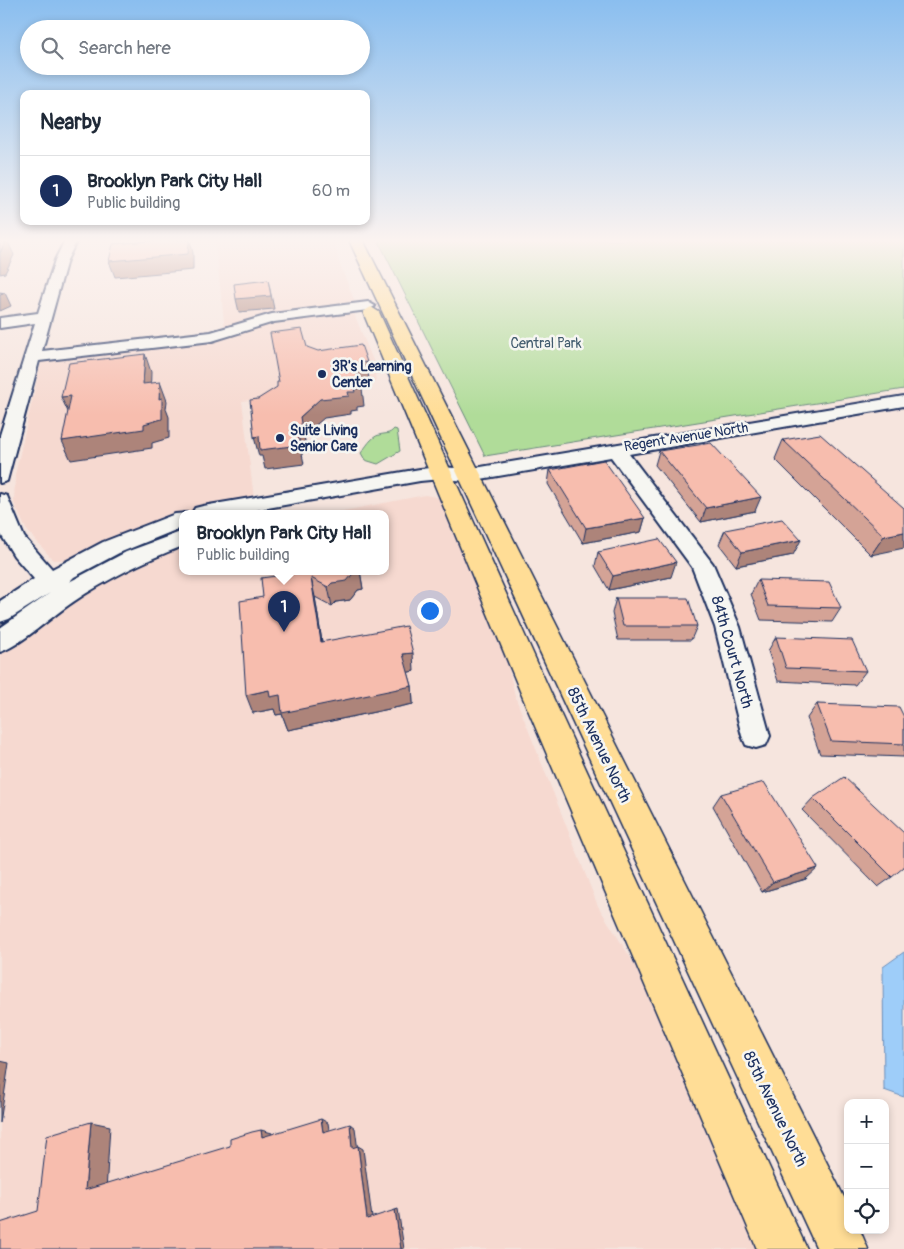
<!DOCTYPE html>
<meta charset="utf-8">
<style>
:root{--surface:#fff;--page:#f6f6f7;--text:#1f2937;--muted:#747a83;--line:#e0e1e3;--accent:#1b2f5e}
body{margin:0;font-family:Pangolin,sans-serif;background:var(--page);color:var(--text)}
.controls{position:absolute;right:15px;bottom:15px;display:grid;overflow:hidden;border-radius:10px;box-shadow:0 2px 8px #0003}
.controls button{width:45px;height:45px;display:grid;place-items:center;padding:0;border:0;border-bottom:1px solid var(--line);background:var(--surface);color:var(--text);font:25px sans-serif}
.you{position:absolute;left:429px;top:610px;width:18px;height:18px;margin:-12px;border:4px solid #fff;border-radius:50%;background:#1a73e8;box-shadow:0 0 0 8px #1a73e833}
.badge{display:grid;place-items:center;width:32px;height:32px;border-radius:50%;background:var(--accent);color:#fff;font-size:16px;font-weight:700}
.pin{position:absolute;translate:-50% -41px;filter:drop-shadow(0 1px 2px #0008)}
.pin::after{content:'';position:absolute;top:26px;width:18px;height:15px;background:inherit;clip-path:polygon(0 0,100% 0,50% 100%)}
.popup{position:absolute;left:179px;top:510px;width:210px;height:65px;box-sizing:border-box;display:grid;place-content:center;border-radius:10px;background:var(--surface);filter:drop-shadow(0 1px 4px #0005);font-size:16px;white-space:nowrap;color:var(--muted)}
.popup b{font-size:19px;color:var(--text)}
.popup::after{content:'';position:absolute;left:50%;top:100%;margin-left:-10px;border:10px solid transparent;border-top-color:var(--surface)}
.list{margin:0;padding:0;list-style:none}
h2{display:flex;justify-content:space-between;align-items:center;height:65px;margin:0;padding:0 20px;font-size:21px}
h2 small{font-size:16px;font-weight:400;color:var(--muted)}
.list li{display:grid;grid-template-columns:32px 1fr auto;gap:15px;align-items:center;box-sizing:border-box;height:70px;padding:0 20px;border-top:1px solid var(--line)}
.list b{display:block;font-size:19px;white-space:nowrap}
.list p{margin:0;font-size:16px;white-space:nowrap;color:var(--muted)}
.list em{font-size:16px;font-style:normal;color:var(--muted)}
.icon{flex:none;width:28px;height:28px;fill:none;stroke:currentColor;stroke-width:2;stroke-linecap:round;stroke-linejoin:round}
.map{position:relative;flex:none;width:904px;height:1249px;overflow:hidden}
.search{position:absolute;background:var(--surface);box-shadow:0 2px 8px #0003;left:20px;top:20px;width:350px;height:55px;display:flex;align-items:center;gap:12px;box-sizing:border-box;padding:0 18px;border-radius:28px;color:var(--muted);font-size:19px}
.panel{position:absolute;background:var(--surface);box-shadow:0 2px 8px #0003;left:20px;top:90px;width:350px;height:135px;border-radius:10px}
.map>svg:first-child{display:block}
.built{fill:#f6d9d0}
.green{fill:#b0dc99;stroke:#66867c}
.water{fill:#9ecdf9;stroke:#6a8ebb}
.lines{fill:none;stroke-linecap:round;stroke-linejoin:round}
.minor-casing{stroke:#1b2f5e;stroke-width:4}
.major-casing{stroke:#1b2f5e;stroke-width:3}
.minor{fill:#f6f6f2;fill-rule:evenodd}
.major{fill:#ffdd96;fill-rule:evenodd}
.wall{fill:#d4a396;stroke:#1b2f5e}
.shaded-wall{fill:#ad847a;stroke:#1b2f5e}
.building{fill:#f7bdae;stroke:#1b2f5e}
.poi-dot{fill:#1b2f5e;stroke:#f6f6f2;stroke-width:2}
.labels{text-anchor:middle;dominant-baseline:central;stroke-width:5;stroke-linejoin:round;paint-order:stroke}
.far-park-label{font-size:14px;fill:#405a6d;stroke:#f6f6f2}
.far-poi-label{font-size:14px;font-weight:bold;fill:#1b2f5e;stroke:#f6f6f2;text-anchor:start}
.far-street-label{font-size:14px;fill:#1b2f5e;stroke:#f6f6f2}
.street-label{font-size:16px;fill:#1b2f5e;stroke:#f6f6f2}
</style>
<div class="map">
<svg width="904" height="1249" viewBox="0 0 904 1249">
<rect width="100%" height="100%" fill="#f6e5de"/>
<filter id="ink" filterUnits="userSpaceOnUse"><feTurbulence type="fractalNoise" baseFrequency=".02" numOctaves="2"/><feDisplacementMap in="SourceGraphic" scale="10" xChannelSelector="R" yChannelSelector="G"/><feConvolveMatrix kernelMatrix="1 2 1 2 8 2 1 2 1" color-interpolation-filters="sRGB"/></filter>
<g filter="url(#ink)">
<g class="built">
<path d="M215,240H334L339,262L355,302L352,304L225,331Z"/>
<path d="M353,311L374,363L376,382L242,401L254,499L183,513V515L78,558L66,560H53L26,529L14,503L15,475L41,362L46,359L215,340L281,320Z"/>
<path d="M425,495L442,498L498,620L515,696L598,906L642,976L758,1249H0V648L111,575L183,546V571H385V513H333Z"/>
</g>
<g class="green">
<path d="M378,240H904V389L485,456Z"/>
<path d="M394,429L397,430L400,451L378,464L365,460L361,453C366,447 371,437 379,435C385,433 389,435 394,429Z"/>
</g>
<path class="water" d="M904,952V1097L884,1090L883,967Z"/>
<g class="lines">
<defs>
<g id="minor">
<path d="M65,240H77L67,260L42,351L211,332L272,314L368,302L375,306L368,310L274,322L212,341L39,361L7,481L0,483V435L35,323L0,328V318L38,313L55,260Z"/>
<path d="M904,396V406L629,454L713,564L740,627L770,736L766,745L756,748L746,745L742,736L715,627L692,567L611,457L469,481L441,479L420,481L240,513H192L195,508L203,506L420,469L441,467L469,469Z"/>
<path d="M0,494L7,496L24,537L52,569L103,542L175,514L188,513H183V527L119,553L74,577L69,582L126,552L183,531V546C144,561 107,579 73,602C53,615 20,646 0,652V628L50,593L9,619L0,622V601L34,579L14,556L0,533Z"/>
</g>
<g id="major">
<path d="M349,240H363L848,1205V1230H860L868,1249H817Z"/>
<path d="M371,307L379,312L550,691L807,1249H757L520,691L363,312Z"/>
</g>
</defs>
<use href="#minor" class="minor-casing"/>
<use href="#major" class="major-casing"/>
<use href="#minor" class="minor"/>
<use href="#major" class="major"/>
</g>
<g class="wall">
<path d="M783,440L904,508L871,555L775,459Z"/>
<path d="M659,451L755,511L701,522L655,465Z"/>
<path d="M550,470L645,518L641,532L583,543L548,484Z"/>
<path d="M725,530L793,555L736,566L719,544Z"/>
<path d="M598,552L671,577L609,590L595,566Z"/>
<path d="M275,571H360L363,589L358,590L350,600L336,602L332,606L315,597L322,642L414,671L408,672L412,686L413,704L288,730L282,714L276,715L274,709L253,713L263,597L276,576Z"/>
<path d="M758,580L841,608L832,622L761,620L751,594Z"/>
<path d="M616,598L697,626L691,640H618L612,613Z"/>
<path d="M776,637L866,671L855,685L778,681L768,651Z"/>
<path d="M817,704L904,717V757L820,754L807,718Z"/>
<path d="M721,794L806,879L762,892L713,806Z"/>
<path d="M813,798L892,877L878,887L802,810Z"/>
</g>
<g class="shaded-wall">
<path d="M7,240L14,255L5,273L0,274V253Z"/>
<path d="M190,240L193,253V270L115,277L109,261Z"/>
<path d="M268,280L274,309L239,312L236,299Z"/>
<path d="M5,293L11,306L0,311V295Z"/>
<path d="M145,354L151,372L150,403L143,384Z"/>
<path d="M367,362L369,380L357,381L355,363Z"/>
<path d="M160,382L167,401L166,409L169,417V438L152,443V448L71,460L62,441L144,424L159,399Z"/>
<path d="M362,388L364,406L357,407V410L351,411V414L324,418L304,435L306,448L301,449L304,464L265,469L262,456H259L254,437L297,430L300,417L320,399L348,392L354,389Z"/>
<path d="M71,396L70,416L61,397Z"/>
<path d="M761,497L755,511L701,522L706,508Z"/>
<path d="M645,518L641,532L583,543L586,528Z"/>
<path d="M904,532V548L871,555L884,536Z"/>
<path d="M801,540L793,555L736,566L742,552Z"/>
<path d="M676,562L671,577L609,590L613,576Z"/>
<path d="M355,571H360L363,589L358,590L350,600L336,602L332,606L328,587L332,583Z"/>
<path d="M311,578L315,597L325,661L321,642Z"/>
<path d="M413,653L414,671L405,673L403,654Z"/>
<path d="M412,686L413,704L288,730L282,714L276,715L274,709L253,713L246,695L269,690L280,695Z"/>
<path d="M818,868L806,879L762,892L773,882Z"/>
<path d="M0,1061L9,1063L0,1123Z"/>
<path d="M321,1119L328,1123L330,1136L323,1132Z"/>
<path d="M91,1122L110,1126L106,1191L85,1190Z"/>
<path d="M350,1124L355,1128L358,1151L352,1148Z"/>
<path d="M261,1130L272,1133V1140L262,1137Z"/>
<path d="M358,1146L363,1149L372,1218L367,1219Z"/>
<path d="M398,1209L404,1249H401L395,1210Z"/>
</g>
<g class="building">
<path d="M0,240H6L0,253Z"/>
<path d="M163,240H189L188,254L109,261L113,244Z"/>
<path d="M268,280L271,296L236,299L234,284Z"/>
<path d="M0,292L5,293L0,295Z"/>
<path d="M302,329L307,347L318,351L361,345L367,362L355,363L362,388L354,389L355,392H348L349,396L320,399L300,417L302,429L297,430L300,445L260,450L259,436L254,437L250,400L258,399L277,387V382H279L270,333Z"/>
<path d="M145,354L143,384L160,382L159,399L162,398V419L144,424V429L62,441L71,396L61,397L69,363Z"/>
<path d="M820,434L904,508V532L884,536L783,440Z"/>
<path d="M711,443L761,497L706,508L659,451Z"/>
<path d="M604,460L645,518L586,528L550,470Z"/>
<path d="M782,519L801,540L742,552L725,530Z"/>
<path d="M659,539L676,562L613,576L598,552Z"/>
<path d="M275,571H358H355L347,581L332,583L328,587L311,578L321,642L406,626L413,653L403,654L412,686L282,713L280,695L270,697L269,690L246,695L240,601L263,597L261,578L276,576Z"/>
<path d="M758,580L829,582L841,608L768,606Z"/>
<path d="M616,598H688L697,626H623Z"/>
<path d="M776,637L852,640L866,671L786,668Z"/>
<path d="M817,704L899,707L904,717V744L831,741Z"/>
<path d="M844,777L904,833V867L892,877L813,798Z"/>
<path d="M764,782L818,868L773,882L721,794Z"/>
<path d="M321,1119L323,1132L350,1124L352,1148L358,1146L367,1219L395,1210L401,1249H0V1223L38,1211L47,1135L91,1122L85,1190L230,1146V1139L252,1132L261,1130L262,1137Z"/>
</g>
</g>
<linearGradient id="sky" x2="0" y2="1"><stop stop-color="#8abeef"/><stop offset="0.58" stop-color="#fbf3f0"/><stop offset="1" stop-color="#fbf3f0" stop-opacity="0"/></linearGradient>
<rect width="904" height="415" fill="url(#sky)"/>
<g class="poi-dot">
<circle cx="322" cy="374" r="5"/>
<circle cx="280" cy="438" r="5"/>
</g>
<g class="labels">
<g class="far-park-label">
<text x="546" y="343">Central Park</text>
</g>
<g class="far-poi-label">
<text x="332" y="366">3R's Learning<tspan x="332" dy="16">Center</tspan></text>
<text x="290" y="430">Suite Living<tspan x="290" dy="16">Senior Care</tspan></text>
</g>
<g class="far-street-label">
<text transform="translate(686 437) rotate(-9)">Regent Avenue North</text>
</g>
<g class="street-label">
<text transform="translate(732 652) rotate(74)">84th Court North</text>
<text transform="translate(599 745) rotate(64)">85th Avenue North</text>
<text transform="translate(775 1109) rotate(64)">85th Avenue North</text>
</g>
</g>
</svg>
<div class="controls">
<button>+</button>
<button>−</button>
<button><svg class="icon" aria-label="locate" viewBox="0 0 24 24"><circle cx="12" cy="12" r="6"/><path d="M12 2v4M12 18v4M2 12h4M18 12h4"/></svg></button>
</div>
<div class="you"></div>
<div class="pin badge" style="left:284px;top:632px">1</div>
<div class="popup"><b>Brooklyn Park City Hall</b>Public building</div>
<div class="search"><svg class="icon" aria-label="search" viewBox="0 0 24 24"><circle cx="10" cy="10" r="6"/><path d="M15 15l6 6"/></svg>Search here</div>
<section class="panel">
<h2>Nearby<small></small></h2>
<ul class="list">
<li><span class="badge">1</span><div><b>Brooklyn Park City Hall</b><p>Public building</p></div><em>60 m</em></li>
</ul>
</section>
</div>
